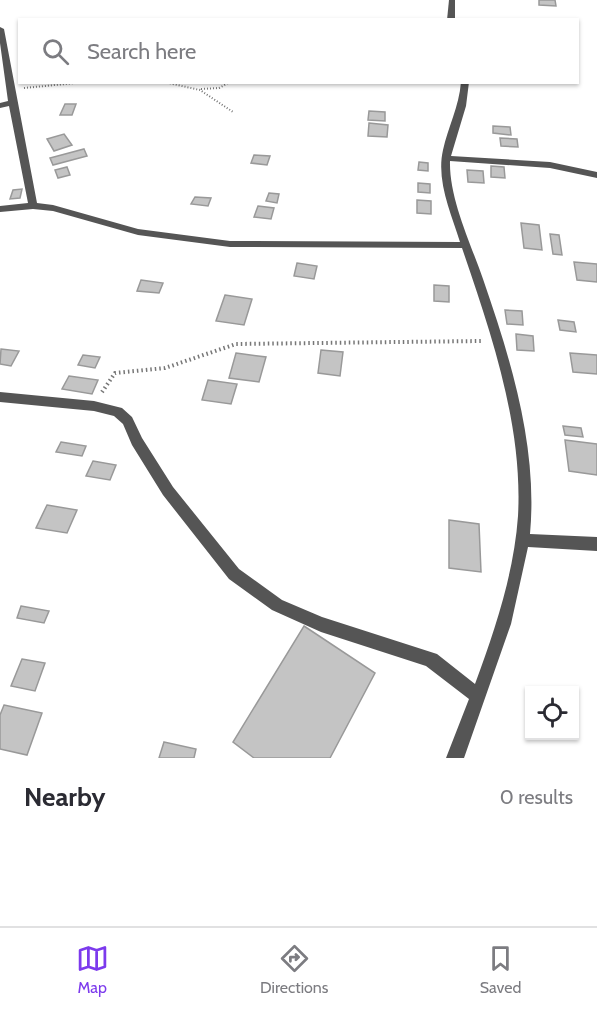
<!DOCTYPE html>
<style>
:root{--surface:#fff;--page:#f2f2f3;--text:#2b2b33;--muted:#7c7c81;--line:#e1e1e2;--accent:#7c3aed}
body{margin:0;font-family:Cabin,sans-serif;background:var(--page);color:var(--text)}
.controls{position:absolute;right:18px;bottom:18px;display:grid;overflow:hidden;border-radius:0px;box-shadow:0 2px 4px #0004}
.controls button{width:54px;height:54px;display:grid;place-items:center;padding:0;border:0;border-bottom:2px solid var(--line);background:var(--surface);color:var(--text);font:30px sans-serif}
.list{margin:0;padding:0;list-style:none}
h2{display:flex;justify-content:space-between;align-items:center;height:78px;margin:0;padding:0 24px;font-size:26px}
h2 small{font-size:20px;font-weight:400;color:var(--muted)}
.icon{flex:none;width:33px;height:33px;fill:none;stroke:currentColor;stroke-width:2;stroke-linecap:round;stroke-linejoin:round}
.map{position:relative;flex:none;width:597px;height:758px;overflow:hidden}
.search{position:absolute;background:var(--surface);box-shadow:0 2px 4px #0004;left:18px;right:18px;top:18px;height:66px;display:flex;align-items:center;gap:15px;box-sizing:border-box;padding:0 21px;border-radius:0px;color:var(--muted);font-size:22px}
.sheet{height:168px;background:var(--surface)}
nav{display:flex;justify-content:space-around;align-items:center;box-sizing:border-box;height:84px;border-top:2px solid var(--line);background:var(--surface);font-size:16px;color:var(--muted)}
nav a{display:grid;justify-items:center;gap:3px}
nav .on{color:var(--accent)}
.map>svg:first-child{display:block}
.building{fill:#c4c4c4;stroke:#999;stroke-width:1.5}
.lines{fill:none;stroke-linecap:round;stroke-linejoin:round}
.path-far1{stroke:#777;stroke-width:2;stroke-dasharray:1 2;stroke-linecap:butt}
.path{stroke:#777;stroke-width:4;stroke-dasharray:1.5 3;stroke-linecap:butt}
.street{fill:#555;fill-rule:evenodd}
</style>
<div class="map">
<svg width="597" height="758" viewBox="0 0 597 758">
<rect width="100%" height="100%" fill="#fff"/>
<g class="building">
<path d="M539,0H555L556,6L539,5Z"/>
<path d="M65,104H76L72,115H60Z"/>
<path d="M369,111L385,112V121L368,120Z"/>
<path d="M369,123L388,125L387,137L368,136Z"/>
<path d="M493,126L510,127L511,135L493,133Z"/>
<path d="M64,134L72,145L54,151L47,139Z"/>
<path d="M500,138L517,139L518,147L501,146Z"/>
<path d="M84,149L87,156L53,165L50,158Z"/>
<path d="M254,155L270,156L267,165L251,163Z"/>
<path d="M419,162L428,163V171L418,170Z"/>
<path d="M491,166L504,167L505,178L491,177Z"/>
<path d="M67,167L70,175L58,178L55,170Z"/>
<path d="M467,170L483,171L484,183L468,182Z"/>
<path d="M418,183L430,184V193L418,192Z"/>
<path d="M22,189L20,198L10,199L13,190Z"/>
<path d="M269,193L279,194L277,203L266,201Z"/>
<path d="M195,197L211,198L208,206L191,204Z"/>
<path d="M417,200L431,201V214L417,213Z"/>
<path d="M258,206L274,208L271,219L254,217Z"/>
<path d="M521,223L539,225L542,250L524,248Z"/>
<path d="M550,234L559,235L562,255L553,254Z"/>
<path d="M574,262L597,264V282L577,280Z"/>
<path d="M297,263L317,266L314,279L294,276Z"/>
<path d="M141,280L163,283L159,293L137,291Z"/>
<path d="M434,285L449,286V302L434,301Z"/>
<path d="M225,295L252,299L244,325L216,321Z"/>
<path d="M505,310L522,311L523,325L507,324Z"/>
<path d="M558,320L574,322L576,332L560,330Z"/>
<path d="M516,334L533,336L534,351L517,350Z"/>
<path d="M1,349L19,351L11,366L0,364Z"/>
<path d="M321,350L343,352L340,376L318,373Z"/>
<path d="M236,353L266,357L259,382L229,378Z"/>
<path d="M570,353L597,355V374L573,372Z"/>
<path d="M83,355L100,357L95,368L78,365Z"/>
<path d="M69,376L98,380L92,394L62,389Z"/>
<path d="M208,380L237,384L231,404L202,400Z"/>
<path d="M563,426L581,428L583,437L565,435Z"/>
<path d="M565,440L597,444V475L569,471Z"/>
<path d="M61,442L86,446L82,456L56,452Z"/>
<path d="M93,461L116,465L110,480L86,476Z"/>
<path d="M47,505L77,510L67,533L36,528Z"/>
<path d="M449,520L479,524L481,572L449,568Z"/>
<path d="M21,606L49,611L44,623L17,618Z"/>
<path d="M304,626L375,673L330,758H254L233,742Z"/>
<path d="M22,659L45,663L35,691L11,686Z"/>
<path d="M4,705L42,713L27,755L0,749V715Z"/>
<path d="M164,742L196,749L194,758H159Z"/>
</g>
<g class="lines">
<g class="path-far1">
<path d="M164,82L200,90L233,112"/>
<path d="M24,88L86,82"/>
<path d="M201,89L219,88L230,82"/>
</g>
<path class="path" d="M102,392L115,373L165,368L236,344L481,341"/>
<g class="street">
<path d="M449,0H455V20H447Z"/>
<path d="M0,27L4,29L37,203L53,205L138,229L230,241L460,242C451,213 436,181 443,150C448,127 459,107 461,82H469L466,106L451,156L550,162L597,172V178L550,168L450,161C449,199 471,244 483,279C511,360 538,447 530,534L597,537V551L528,547L511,624L464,758H446L469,699L426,666L321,632L272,610L229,579L163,495L132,445L123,424L114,416L94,411L0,402V392L94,401L122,408L132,417L142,438L173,487L239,569L282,600L322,617L437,654L475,684C495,630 514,573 518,516C523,425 491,333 462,248L230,247L138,235L53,211L33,209L0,212V206L28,203L9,106L0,108V103L8,101L0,43Z"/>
</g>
</g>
</svg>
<div class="controls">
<button><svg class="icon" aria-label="locate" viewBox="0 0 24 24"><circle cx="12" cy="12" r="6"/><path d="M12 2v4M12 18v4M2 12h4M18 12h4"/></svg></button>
</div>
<div class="search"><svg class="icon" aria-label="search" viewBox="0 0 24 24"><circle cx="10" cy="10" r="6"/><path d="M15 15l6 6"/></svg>Search here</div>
</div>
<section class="sheet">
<h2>Nearby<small>0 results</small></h2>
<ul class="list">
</ul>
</section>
<nav>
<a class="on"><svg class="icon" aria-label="map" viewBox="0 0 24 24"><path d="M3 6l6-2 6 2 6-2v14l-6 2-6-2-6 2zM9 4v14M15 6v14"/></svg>Map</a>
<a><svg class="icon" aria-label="directions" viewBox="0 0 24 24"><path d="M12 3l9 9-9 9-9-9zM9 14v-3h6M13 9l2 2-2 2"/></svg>Directions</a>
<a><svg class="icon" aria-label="saved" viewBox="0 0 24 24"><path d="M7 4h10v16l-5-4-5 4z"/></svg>Saved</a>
</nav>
